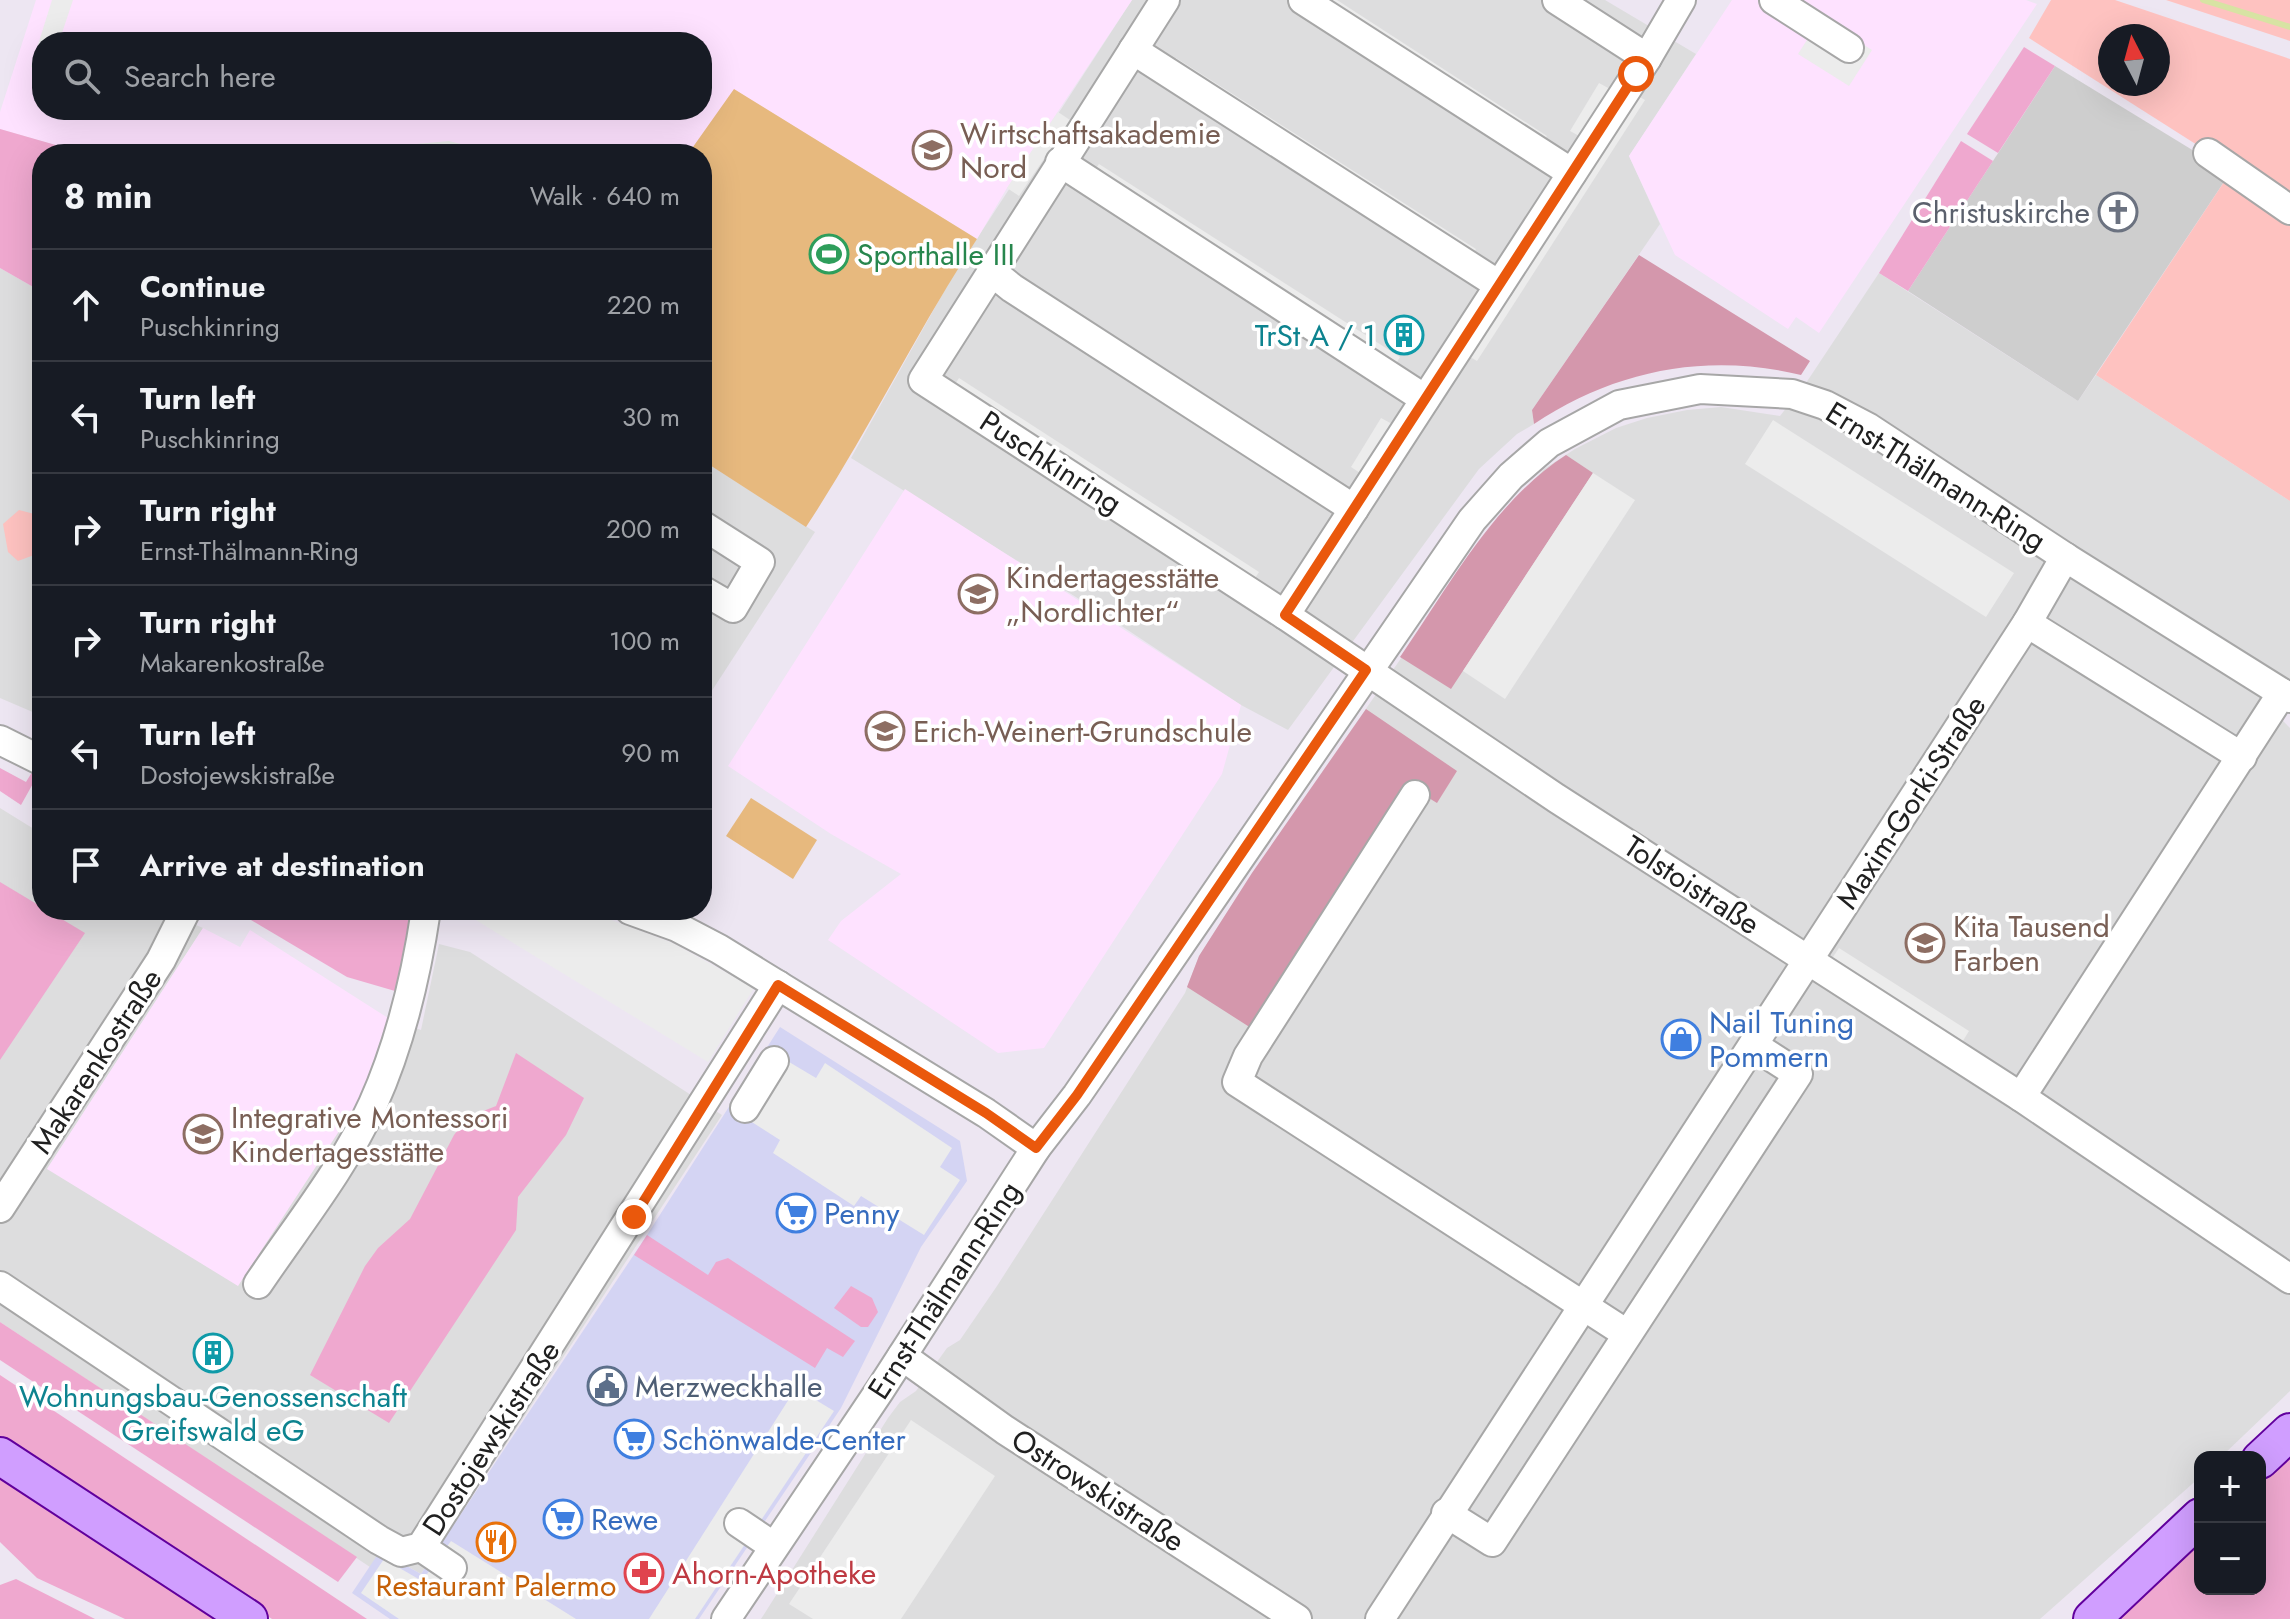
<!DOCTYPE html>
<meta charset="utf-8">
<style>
:root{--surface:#171b24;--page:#242831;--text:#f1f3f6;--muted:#9ea1a6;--line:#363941}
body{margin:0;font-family:Jost,sans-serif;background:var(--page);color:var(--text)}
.controls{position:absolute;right:24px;bottom:24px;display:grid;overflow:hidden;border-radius:16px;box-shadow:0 8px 32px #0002}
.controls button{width:72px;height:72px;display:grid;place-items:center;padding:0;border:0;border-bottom:2px solid var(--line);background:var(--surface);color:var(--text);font:40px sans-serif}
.compass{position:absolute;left:2098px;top:24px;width:72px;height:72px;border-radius:50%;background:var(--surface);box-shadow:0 8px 32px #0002;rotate:354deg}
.stop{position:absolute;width:24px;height:24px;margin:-18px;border:6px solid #ea580c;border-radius:50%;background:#fff}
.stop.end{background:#ea580c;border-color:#fff;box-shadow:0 2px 8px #0008}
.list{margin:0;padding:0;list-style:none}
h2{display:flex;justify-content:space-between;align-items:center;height:104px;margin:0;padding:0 32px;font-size:34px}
h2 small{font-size:26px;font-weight:400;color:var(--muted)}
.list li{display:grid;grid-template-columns:52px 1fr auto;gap:24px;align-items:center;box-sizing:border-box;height:112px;padding:0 32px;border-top:2px solid var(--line)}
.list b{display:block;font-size:30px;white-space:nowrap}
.list p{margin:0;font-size:26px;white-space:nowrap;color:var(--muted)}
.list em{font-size:26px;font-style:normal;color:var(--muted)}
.icon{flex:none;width:44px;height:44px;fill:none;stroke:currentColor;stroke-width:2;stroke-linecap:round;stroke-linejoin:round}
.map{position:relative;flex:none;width:2290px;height:1619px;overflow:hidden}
.search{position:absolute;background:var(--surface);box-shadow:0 8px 32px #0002;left:32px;top:32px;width:680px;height:88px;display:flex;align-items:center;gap:20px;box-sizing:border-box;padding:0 28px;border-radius:32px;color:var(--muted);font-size:30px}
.panel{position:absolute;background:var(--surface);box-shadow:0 8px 32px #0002;left:32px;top:144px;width:680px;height:776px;border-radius:32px}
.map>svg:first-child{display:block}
.residential{fill:#ddddde}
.commercial{fill:#d4d4f3}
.education{fill:#fee2ff;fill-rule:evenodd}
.religious{fill:#cecece}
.grass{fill:#efa8cf}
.forest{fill:#d497ac}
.park{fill:#fec2c0;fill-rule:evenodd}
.pitch{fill:#e7b97e}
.parking{fill:#ececec}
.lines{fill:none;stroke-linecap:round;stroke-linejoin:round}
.stream{stroke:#d7e3a3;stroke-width:6}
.minor-casing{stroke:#a7a7a7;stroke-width:32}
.major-casing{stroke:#61009d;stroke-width:40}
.minor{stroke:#fff;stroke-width:28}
.major{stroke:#d09eff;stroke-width:36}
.route{stroke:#ea580c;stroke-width:10}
.labels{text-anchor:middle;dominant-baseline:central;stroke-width:7;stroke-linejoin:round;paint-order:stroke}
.education-label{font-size:30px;fill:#785e54;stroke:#fff;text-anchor:start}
.worship-label{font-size:30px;fill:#5b616d;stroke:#fff;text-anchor:end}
.leisure-label{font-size:30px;fill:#27864d;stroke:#fff;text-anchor:start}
.culture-label{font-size:30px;fill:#0d838f;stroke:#fff;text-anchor:end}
.street-label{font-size:30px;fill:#202020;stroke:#fff}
.shop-label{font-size:30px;fill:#366cbe;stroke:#fff;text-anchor:start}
.service-label{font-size:30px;fill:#4e5e75;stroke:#fff;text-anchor:start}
.health-label{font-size:30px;fill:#be3a42;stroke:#fff;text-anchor:start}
.food-label{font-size:30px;fill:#c56008;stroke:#fff}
</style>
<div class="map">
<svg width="2290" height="1619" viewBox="0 0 2290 1619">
<rect width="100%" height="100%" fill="#ede6f2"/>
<g class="residential">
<path d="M1132,0H1605L1696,54L1629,156L1660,224L1532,410L1534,424L1517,434L1479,469L1288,730L1241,705L1105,615L851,458L952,277Z"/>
<path d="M0,268L42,292V716L0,698Z"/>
<path d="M1879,273L2078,401L2096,375L2290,501V689L1804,386Z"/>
<path d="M1721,407L1780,416L1787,407L1827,419L1866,437L2253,690L2290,728V1391L2221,1457H2200V1477L2040,1619H761L888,1418L900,1402L916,1391L947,1348L960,1340L997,1286L1185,993L1199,956L1252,873L1490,530L1544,469L1575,449L1616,428L1647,418L1687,410Z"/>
<path d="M702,460L815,532L702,706Z"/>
<path d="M0,808L42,834V910H161L203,928L47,1169L360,1099L388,1018L421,1030L439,944L470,952L722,1115L421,1574L381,1551L370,1567L0,1322Z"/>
</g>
<path class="commercial" d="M780,1027L960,1141L967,1181L921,1247L841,1408L699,1619H390L352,1593L380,1551L421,1574L647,1235Z"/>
<g class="education">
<path d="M36,0H1132L1007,188L977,239L735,90L688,154H87L0,129V112ZM42,42H702V110H42Z"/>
<path d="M1732,0H2026L2037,4L1819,333L1796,317L1788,329L1675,255L1629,156Z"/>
<path d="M905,489L1241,705L1222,774L1044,1048L998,1053L828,940L841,921L901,874L831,834L728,766Z"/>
<path d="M203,928L240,947L250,930L388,1018L360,1099L238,1286L47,1169Z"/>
</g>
<path class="religious" d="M2055,66L2230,173L2078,401L1908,291Z"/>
<g class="grass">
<path d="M2024,47L2055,66L1998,153L1967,134Z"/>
<path d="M0,129L87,154H42V292L0,268Z"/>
<path d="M1961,141L1993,161L1908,291L1879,273Z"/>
<path d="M0,768L26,782L34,769L40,771L21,805L0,791Z"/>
<path d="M0,882L85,933L0,1060Z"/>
<path d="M234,910H416L417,914L395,991L347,977Z"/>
<path d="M516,1053L584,1098L566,1135L518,1197L516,1230L389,1423L310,1375L365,1266L378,1248L410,1219L454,1135L468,1117L496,1106Z"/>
<path d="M647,1235L708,1275L716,1262L728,1258L855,1341L843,1357L827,1348L815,1368L634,1255Z"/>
<path d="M851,1286L872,1298L878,1312L868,1327H861L834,1308Z"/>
<path d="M0,1322L357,1557L338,1582L0,1360Z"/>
<path d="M0,1375L367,1619H272L0,1442Z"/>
<path d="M2290,1449V1619H2113L2200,1534V1589H2260V1477Z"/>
<path d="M0,1467L230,1619H125L37,1578L0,1542Z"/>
<path d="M16,1579L95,1619H0V1585Z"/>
</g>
<g class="forest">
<path d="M1639,255L1810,361L1801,375C1707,352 1615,370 1534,424L1532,410Z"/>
<path d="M1566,455L1593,473L1451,689L1400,657C1448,588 1494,501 1566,455Z"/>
<path d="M1366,709L1457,771L1437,803L1406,784L1251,1028L1187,987L1199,956L1252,873Z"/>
</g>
<g class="park">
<path d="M2051,0H2115L2290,59V204L2029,38ZM2110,36H2158V84H2110Z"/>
<path d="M2166,0H2290V41Z"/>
<path d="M2230,173L2290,215V501L2096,375Z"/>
<path d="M19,510L42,516V552L18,561L8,552L3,524Z"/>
</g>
<g class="pitch">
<path d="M734,89L977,239C916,332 868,433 806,527L702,460V154H688Z"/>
<path d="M751,798L817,840L793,879L726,836Z"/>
</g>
<g class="parking">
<path d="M52,0H73L59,42H42V70L31,67Z"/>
<path d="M1311,0H1337L1547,136L1539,148Z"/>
<path d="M1821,18L1872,50L1849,86L1798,54Z"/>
<path d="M1176,58L1476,249L1470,259L1170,67Z"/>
<path d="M1599,83L1610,89L1581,137L1570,131Z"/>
<path d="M1633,93L1645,100L1477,361L1465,354Z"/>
<path d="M1058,112L1070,120L1019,196L1007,188Z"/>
<path d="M449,141L500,154H393L394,146Z"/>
<path d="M1099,164L1400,357L1392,370L1090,177Z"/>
<path d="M959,378L1259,572L1250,586L950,392Z"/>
<path d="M1381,418L1394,425L1363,475L1351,467Z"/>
<path d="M1773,420L2014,573L1986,617L1745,464Z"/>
<path d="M1593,473L1635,500L1505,699L1463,671Z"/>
<path d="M470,910L587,911L673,943L754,988L708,1062L466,914Z"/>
<path d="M1839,948L1969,1031L1961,1044L1831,960Z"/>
<path d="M774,1053L816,1078L825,1063L952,1148L940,1167L960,1180L924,1235L861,1196L854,1206L773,1153L780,1140L736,1112Z"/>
<path d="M796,1388L834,1411L695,1619H649Z"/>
<path d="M911,1420L995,1476L901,1619H813L789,1604Z"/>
<path d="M451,1541L576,1619H399L361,1593L384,1559L422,1581Z"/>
</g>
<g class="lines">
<path class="stream" d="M2203,0L2290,27"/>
<defs>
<g id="minor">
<path d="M1165,0L923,380L1285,615"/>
<path d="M1303,0L1572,173"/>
<path d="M1557,0L1647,58"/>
<path d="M1681,0L1647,58L1285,615L1556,798L2021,1097L2290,1279"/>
<path d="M1774,0L1849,48"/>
<path d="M1133,50L1499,285"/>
<path d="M2208,153L2290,210"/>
<path d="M1060,162L1425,399"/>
<path d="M991,271L1012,288L1354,509"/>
<path d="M702,525L760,562L733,608L702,590"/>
<path d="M2027,623L2242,757"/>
<path d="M0,740L42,761"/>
<path d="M1415,795L1248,1056L1237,1082L1627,1334"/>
<path d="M630,910L677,927L719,949L986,1113L1036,1148"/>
<path d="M2021,1097L2282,693"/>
<path d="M745,1108L774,1061"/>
<path d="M0,1208L161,960L186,910"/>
<path d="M258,1284C297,1226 344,1168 373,1104C401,1042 416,977 426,910"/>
<path d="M0,1286L379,1540L401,1552L421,1547L778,985"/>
<path d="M902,1356L1005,1430L1297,1619"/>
<path d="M1446,1513L1492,1542L1798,1074L1753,1045"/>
<path d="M739,1523L773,1546"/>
<path d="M421,1547L452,1568"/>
<path d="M726,1619L880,1390L1036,1148L1077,1095L1472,520L1511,476L1549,443L1619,405L1700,389L1792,394L1825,405L1869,428L2065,557L2290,698"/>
<path d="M1380,1619L2027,623L2065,557"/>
</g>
<g id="major">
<path d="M0,1456L249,1619"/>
<path d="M2260,1460L2290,1432"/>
<path d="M2092,1619L2200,1517"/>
</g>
</defs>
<use href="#minor" class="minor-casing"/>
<use href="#major" class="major-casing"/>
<use href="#minor" class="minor"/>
<use href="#major" class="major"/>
</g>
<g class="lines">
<path class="route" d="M634,1217L778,985L986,1113L1036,1148L1077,1095L1366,670L1285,615L1636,74"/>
</g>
<defs>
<symbol id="university-ring" viewBox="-11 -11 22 22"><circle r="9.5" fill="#fff" stroke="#8d6e63" stroke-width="1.5"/><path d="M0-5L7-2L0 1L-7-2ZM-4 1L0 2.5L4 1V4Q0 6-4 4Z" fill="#8d6e63"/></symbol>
<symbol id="church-ring" viewBox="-11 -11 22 22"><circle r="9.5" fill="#fff" stroke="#6b7280" stroke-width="1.5"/><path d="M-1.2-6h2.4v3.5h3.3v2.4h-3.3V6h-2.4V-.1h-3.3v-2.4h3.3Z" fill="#6b7280"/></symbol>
<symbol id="stadium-ring" viewBox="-11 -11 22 22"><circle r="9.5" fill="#fff" stroke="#2e9e5b" stroke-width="1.5"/><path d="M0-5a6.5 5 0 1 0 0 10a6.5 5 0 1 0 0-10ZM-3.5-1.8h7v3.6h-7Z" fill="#2e9e5b"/></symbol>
<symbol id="building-ring" viewBox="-11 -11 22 22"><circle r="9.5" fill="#fff" stroke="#0f9aa8" stroke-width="1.5"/><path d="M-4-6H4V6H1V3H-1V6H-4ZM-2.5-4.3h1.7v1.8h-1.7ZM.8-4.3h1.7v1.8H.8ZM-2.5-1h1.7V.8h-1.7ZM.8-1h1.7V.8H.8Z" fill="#0f9aa8"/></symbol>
<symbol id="school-ring" viewBox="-11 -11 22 22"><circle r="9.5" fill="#fff" stroke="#8d6e63" stroke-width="1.5"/><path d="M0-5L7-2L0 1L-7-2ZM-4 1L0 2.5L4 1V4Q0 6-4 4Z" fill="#8d6e63"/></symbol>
<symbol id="shop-ring" viewBox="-11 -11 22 22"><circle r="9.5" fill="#fff" stroke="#3f7fe0" stroke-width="1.5"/><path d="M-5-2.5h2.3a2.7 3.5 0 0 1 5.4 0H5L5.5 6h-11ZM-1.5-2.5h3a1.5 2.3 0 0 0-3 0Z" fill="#3f7fe0"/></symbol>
<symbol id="supermarket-ring" viewBox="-11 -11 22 22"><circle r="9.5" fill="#fff" stroke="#3f7fe0" stroke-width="1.5"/><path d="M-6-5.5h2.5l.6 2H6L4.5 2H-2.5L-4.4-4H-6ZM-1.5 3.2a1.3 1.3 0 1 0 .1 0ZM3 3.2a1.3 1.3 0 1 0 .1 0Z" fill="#3f7fe0"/></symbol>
<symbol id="civic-ring" viewBox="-11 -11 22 22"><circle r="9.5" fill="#fff" stroke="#5c6f8a" stroke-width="1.5"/><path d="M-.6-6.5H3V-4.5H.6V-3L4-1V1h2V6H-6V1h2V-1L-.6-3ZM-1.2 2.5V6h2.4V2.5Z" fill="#5c6f8a"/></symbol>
<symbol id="restaurant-ring" viewBox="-11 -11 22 22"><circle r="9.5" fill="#fff" stroke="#e8710a" stroke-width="1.5"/><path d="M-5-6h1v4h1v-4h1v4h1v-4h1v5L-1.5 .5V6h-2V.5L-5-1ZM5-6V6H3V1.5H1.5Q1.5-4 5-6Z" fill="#e8710a"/></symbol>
<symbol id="pharmacy-ring" viewBox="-11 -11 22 22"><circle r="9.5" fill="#fff" stroke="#e0444e" stroke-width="1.5"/><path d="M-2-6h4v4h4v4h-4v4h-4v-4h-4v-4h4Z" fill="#e0444e"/></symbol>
</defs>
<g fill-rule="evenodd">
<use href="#university-ring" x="910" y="128" width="44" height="44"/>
<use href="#church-ring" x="2096" y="190" width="44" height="44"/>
<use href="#stadium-ring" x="807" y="232" width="44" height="44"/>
<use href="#building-ring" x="1382" y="313" width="44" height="44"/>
<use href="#school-ring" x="956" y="572" width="44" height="44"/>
<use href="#school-ring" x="863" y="709" width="44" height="44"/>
<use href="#school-ring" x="1903" y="921" width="44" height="44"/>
<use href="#shop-ring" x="1659" y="1017" width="44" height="44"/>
<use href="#school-ring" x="181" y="1112" width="44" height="44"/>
<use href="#supermarket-ring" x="774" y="1191" width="44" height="44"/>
<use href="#building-ring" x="191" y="1331" width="44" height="44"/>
<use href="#civic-ring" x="585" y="1364" width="44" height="44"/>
<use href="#supermarket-ring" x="612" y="1417" width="44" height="44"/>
<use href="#supermarket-ring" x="541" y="1497" width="44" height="44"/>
<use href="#restaurant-ring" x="474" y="1520" width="44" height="44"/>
<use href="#pharmacy-ring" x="622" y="1551" width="44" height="44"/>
</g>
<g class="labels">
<g class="education-label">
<text x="960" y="133">Wirtschaftsakademie<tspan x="960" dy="34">Nord</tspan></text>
<text x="1006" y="577">Kindertagesstätte<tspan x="1006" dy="34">„Nordlichter“</tspan></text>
<text x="913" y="731">Erich-Weinert-Grundschule</text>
<text x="1953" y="926">Kita Tausend<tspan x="1953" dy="34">Farben</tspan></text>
<text x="231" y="1117">Integrative Montessori<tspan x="231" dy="34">Kindertagesstätte</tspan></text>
</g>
<g class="worship-label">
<text x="2090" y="212">Christuskirche</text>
</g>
<g class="leisure-label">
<text x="857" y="254">Sporthalle III</text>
</g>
<g class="culture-label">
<text x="1376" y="335">TrSt A / 1</text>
<text x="213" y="1396" text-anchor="middle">Wohnungsbau-Genossenschaft<tspan x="213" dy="34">Greifswald eG</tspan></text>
</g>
<g class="street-label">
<text transform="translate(1051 462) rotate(33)">Puschkinring</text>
<text transform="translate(1936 476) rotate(32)">Ernst-Thälmann-Ring</text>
<text transform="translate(1911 802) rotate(-57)">Maxim-Gorki-Straße</text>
<text transform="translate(1692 885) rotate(33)">Tolstoistraße</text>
<text transform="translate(96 1061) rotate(-57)">Makarenkostraße</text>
<text transform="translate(944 1290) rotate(-57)">Ernst-Thälmann-Ring</text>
<text transform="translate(491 1438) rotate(-57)">Dostojewskistraße</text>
<text transform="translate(1098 1490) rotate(33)">Ostrowskistraße</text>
</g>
<g class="shop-label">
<text x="1709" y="1022">Nail Tuning<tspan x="1709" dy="34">Pommern</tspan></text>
<text x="824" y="1213">Penny</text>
<text x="662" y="1439">Schönwalde-Center</text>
<text x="591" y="1519">Rewe</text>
</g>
<g class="service-label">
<text x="635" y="1386">Merzweckhalle</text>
</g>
<g class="health-label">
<text x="672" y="1573">Ahorn-Apotheke</text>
</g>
<g class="food-label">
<text x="496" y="1585">Restaurant Palermo</text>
</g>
</g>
</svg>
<div class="controls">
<button>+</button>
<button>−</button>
</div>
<svg class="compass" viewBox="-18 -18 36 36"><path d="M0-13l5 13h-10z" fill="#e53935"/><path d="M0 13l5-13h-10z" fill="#9ea1a6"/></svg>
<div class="stop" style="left:1636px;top:74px"></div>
<div class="stop end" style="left:634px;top:1217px"></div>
<div class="search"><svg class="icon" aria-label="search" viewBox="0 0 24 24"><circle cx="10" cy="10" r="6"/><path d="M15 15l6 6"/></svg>Search here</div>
<section class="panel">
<h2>8 min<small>Walk · 640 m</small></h2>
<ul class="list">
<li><svg class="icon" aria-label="ahead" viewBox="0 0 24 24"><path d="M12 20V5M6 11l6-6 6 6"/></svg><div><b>Continue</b><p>Puschkinring</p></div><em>220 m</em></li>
<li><svg class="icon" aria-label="left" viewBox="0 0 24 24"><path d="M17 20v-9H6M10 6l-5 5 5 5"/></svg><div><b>Turn left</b><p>Puschkinring</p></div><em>30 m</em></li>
<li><svg class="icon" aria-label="right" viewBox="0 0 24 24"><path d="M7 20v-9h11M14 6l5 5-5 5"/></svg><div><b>Turn right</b><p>Ernst-Thälmann-Ring</p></div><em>200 m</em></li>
<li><svg class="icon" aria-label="right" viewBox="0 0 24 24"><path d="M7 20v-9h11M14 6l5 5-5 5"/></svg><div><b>Turn right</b><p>Makarenkostraße</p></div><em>100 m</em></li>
<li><svg class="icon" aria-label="left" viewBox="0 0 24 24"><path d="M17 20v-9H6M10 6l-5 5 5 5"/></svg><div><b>Turn left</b><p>Dostojewskistraße</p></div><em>90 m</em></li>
<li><svg class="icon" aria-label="arrive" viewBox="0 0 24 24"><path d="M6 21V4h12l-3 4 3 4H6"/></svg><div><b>Arrive at destination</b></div></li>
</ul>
</section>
</div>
